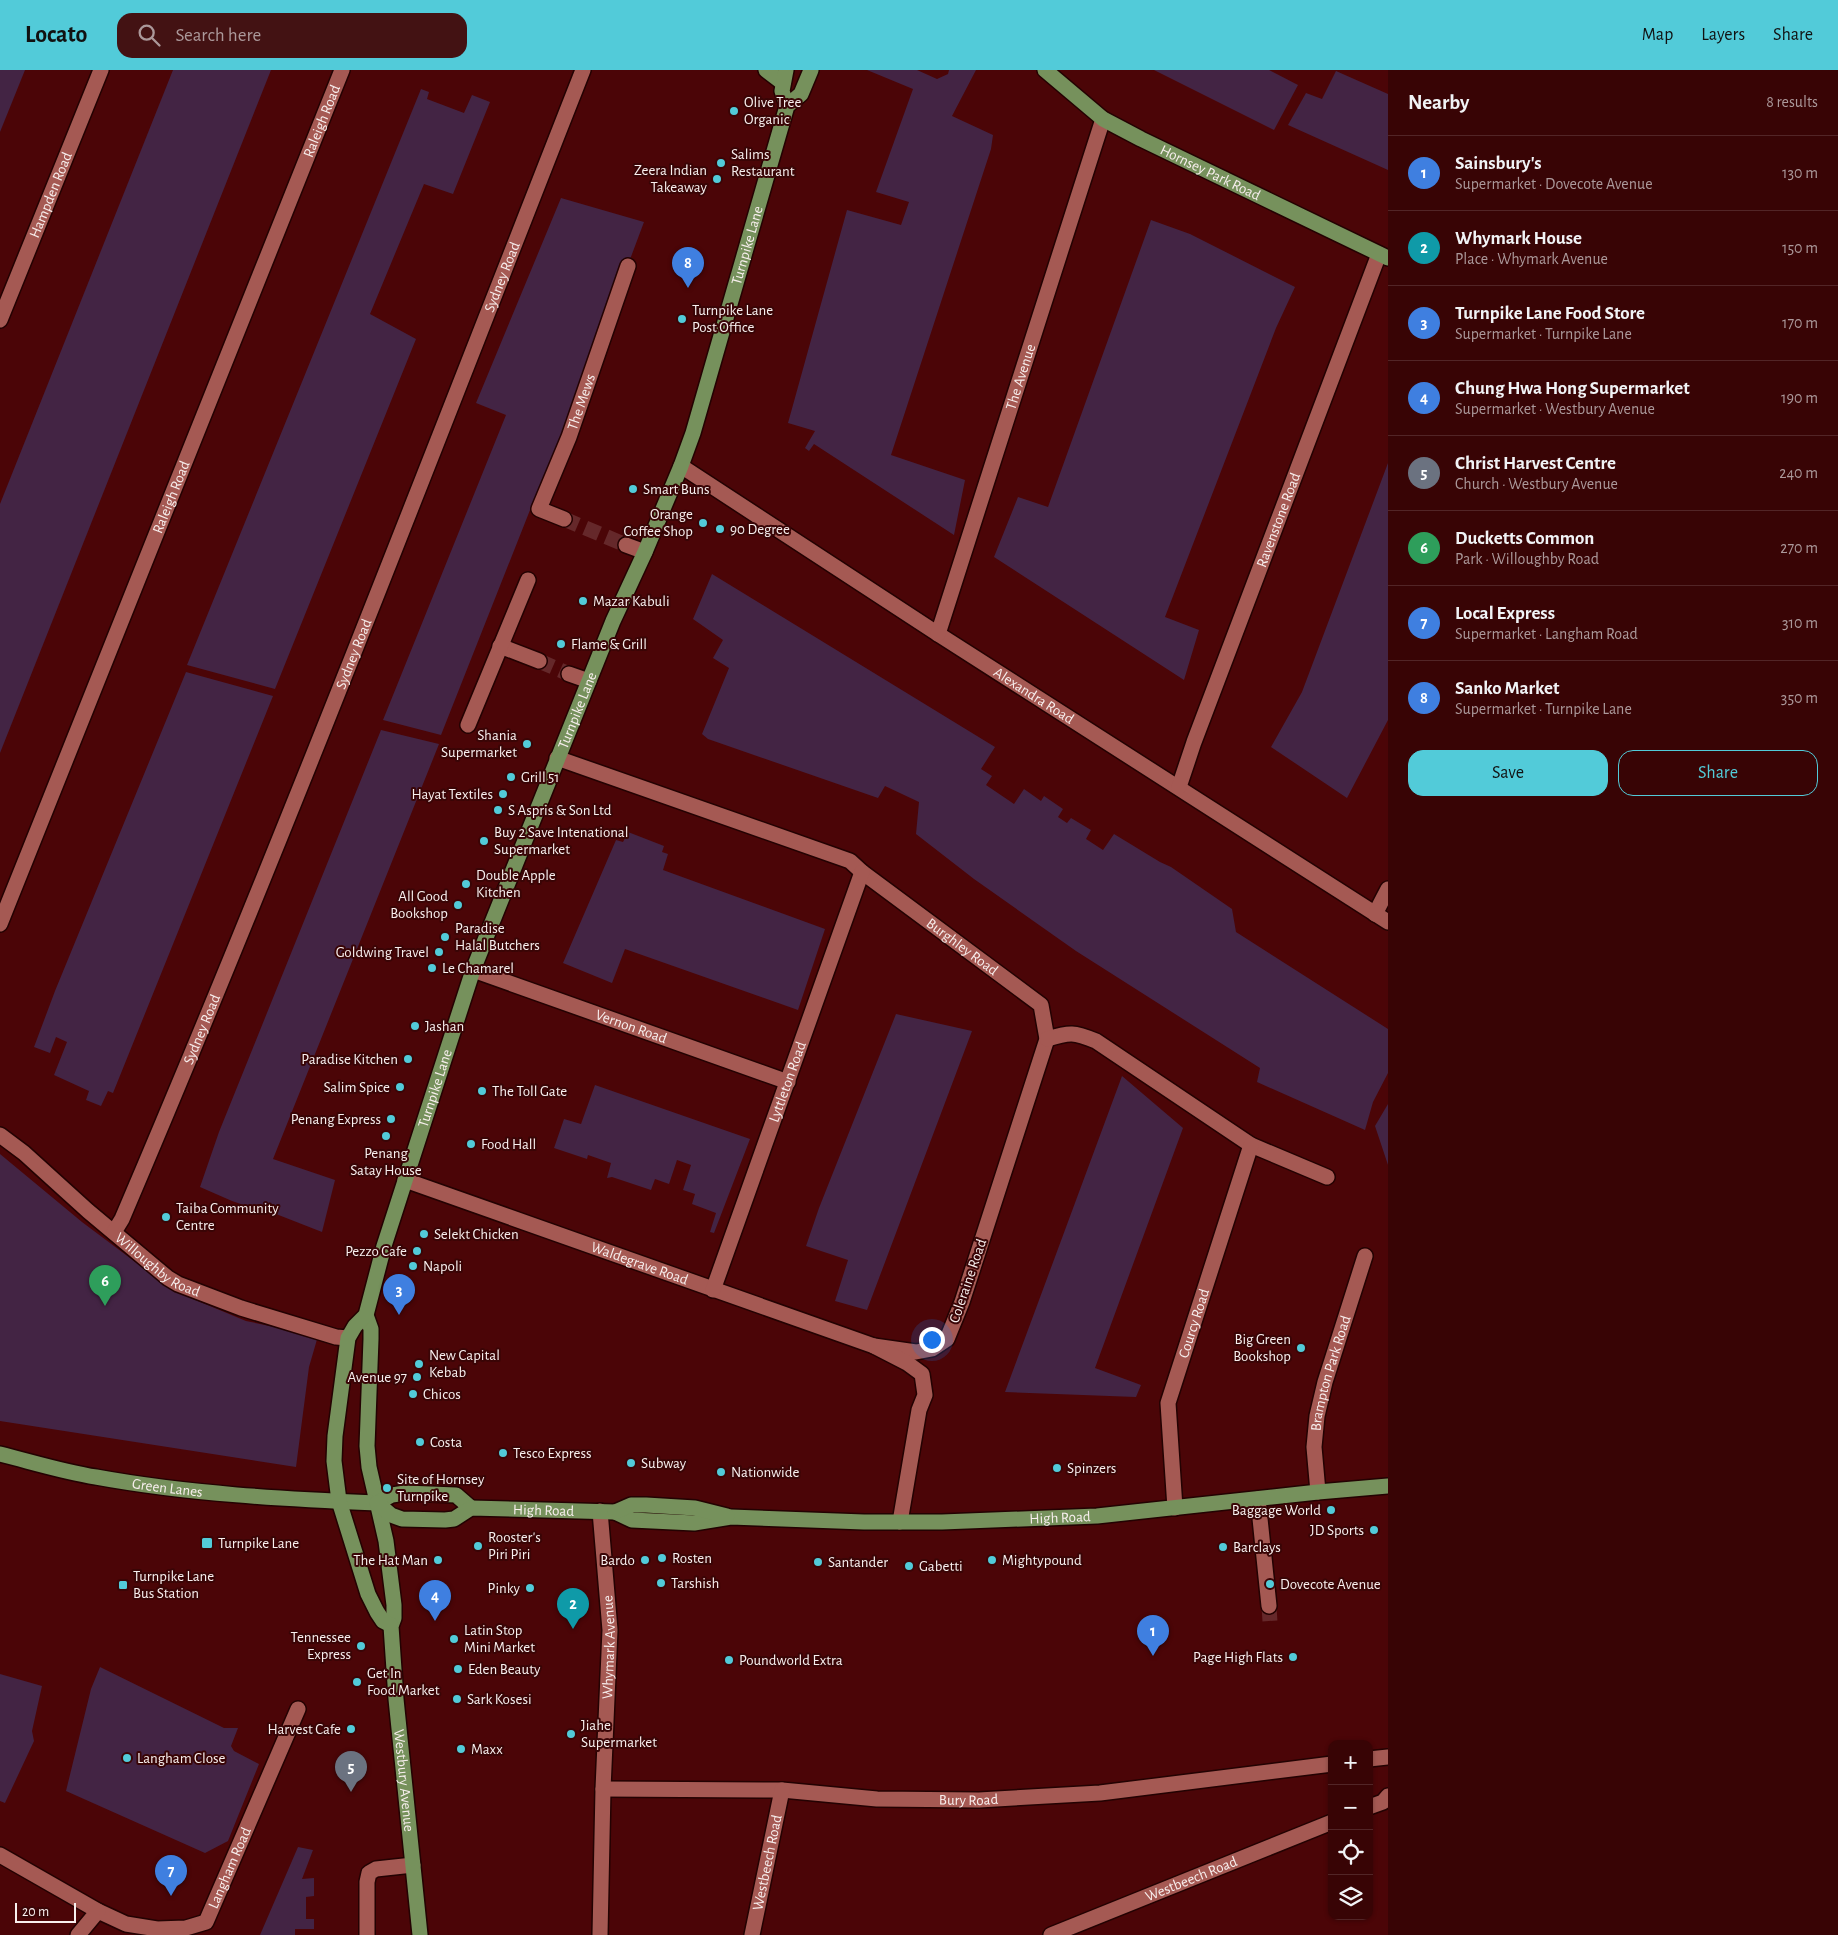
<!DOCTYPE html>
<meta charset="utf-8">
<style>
:root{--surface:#380405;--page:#431213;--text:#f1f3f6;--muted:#ab989a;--line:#522527;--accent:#52cbd9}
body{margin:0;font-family:"Alegreya Sans",sans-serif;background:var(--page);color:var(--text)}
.controls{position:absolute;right:15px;bottom:15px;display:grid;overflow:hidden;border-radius:10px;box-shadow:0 1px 4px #0004}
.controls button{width:45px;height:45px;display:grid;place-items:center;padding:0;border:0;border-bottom:1px solid var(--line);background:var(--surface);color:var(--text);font:25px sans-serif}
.scale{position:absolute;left:15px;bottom:12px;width:61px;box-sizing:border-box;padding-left:5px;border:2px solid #f8efee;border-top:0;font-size:14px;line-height:18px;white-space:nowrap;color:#f8efee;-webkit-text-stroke:4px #390506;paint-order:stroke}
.you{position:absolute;left:931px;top:1269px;width:18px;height:18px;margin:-12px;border:4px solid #fff;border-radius:50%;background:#1a73e8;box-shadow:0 0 0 8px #1a73e833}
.badge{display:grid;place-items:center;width:32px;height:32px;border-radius:50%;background:var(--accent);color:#fff;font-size:16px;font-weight:700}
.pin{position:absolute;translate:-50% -41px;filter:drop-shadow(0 1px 2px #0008)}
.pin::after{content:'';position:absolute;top:26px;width:18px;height:15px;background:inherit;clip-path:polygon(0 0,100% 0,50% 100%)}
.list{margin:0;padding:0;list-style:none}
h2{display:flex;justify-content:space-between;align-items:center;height:65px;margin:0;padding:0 20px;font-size:21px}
h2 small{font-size:16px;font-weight:400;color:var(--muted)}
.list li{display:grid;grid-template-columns:32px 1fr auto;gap:15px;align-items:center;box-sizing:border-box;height:75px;padding:0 20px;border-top:1px solid var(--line)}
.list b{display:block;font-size:19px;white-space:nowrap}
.list p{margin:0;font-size:16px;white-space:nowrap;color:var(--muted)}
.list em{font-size:16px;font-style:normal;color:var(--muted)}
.actions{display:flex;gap:10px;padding:15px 20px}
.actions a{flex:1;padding:11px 0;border:1px solid var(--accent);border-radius:15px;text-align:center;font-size:18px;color:var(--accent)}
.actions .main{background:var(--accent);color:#111}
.icon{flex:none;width:28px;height:28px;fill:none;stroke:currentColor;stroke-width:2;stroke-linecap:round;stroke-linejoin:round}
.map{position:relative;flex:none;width:1388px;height:1865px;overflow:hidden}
header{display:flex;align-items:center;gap:30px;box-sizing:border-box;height:70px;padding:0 25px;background:var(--accent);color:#111}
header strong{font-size:24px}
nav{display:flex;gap:28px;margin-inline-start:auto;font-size:18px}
.search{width:350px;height:45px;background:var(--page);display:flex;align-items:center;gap:12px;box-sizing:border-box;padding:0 18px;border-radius:15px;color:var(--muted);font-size:19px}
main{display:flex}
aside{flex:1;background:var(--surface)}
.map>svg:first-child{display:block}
.green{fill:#432444}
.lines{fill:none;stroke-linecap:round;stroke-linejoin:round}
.minor-tunnel{stroke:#65282a;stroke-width:15;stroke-dasharray:15 8;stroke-linecap:butt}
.minor-casing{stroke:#230202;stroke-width:18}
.major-casing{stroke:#230202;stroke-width:18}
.minor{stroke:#a55953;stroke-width:15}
.major{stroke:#76915c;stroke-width:15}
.poi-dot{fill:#52cbd9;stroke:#390506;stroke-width:2}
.labels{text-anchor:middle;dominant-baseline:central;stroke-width:4;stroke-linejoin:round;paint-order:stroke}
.poi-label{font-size:15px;fill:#f8efee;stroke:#390506;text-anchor:start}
.street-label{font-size:15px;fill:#f8efee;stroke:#390506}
</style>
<header>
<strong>Locato</strong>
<div class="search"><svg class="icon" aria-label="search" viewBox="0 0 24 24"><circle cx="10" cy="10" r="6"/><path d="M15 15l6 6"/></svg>Search here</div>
<nav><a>Map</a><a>Layers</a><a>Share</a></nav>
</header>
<main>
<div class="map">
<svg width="1388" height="1865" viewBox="0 0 1388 1865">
<rect width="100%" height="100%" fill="#4b0507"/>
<g class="green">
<path d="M0,0H25L0,62Z"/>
<path d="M173,0H271L0,683V434Z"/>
<path d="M867,0H917L937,9L948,4L949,0H976L952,46L993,65L991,79L891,385L965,410L954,465L814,374L809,381L805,378L815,361L788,353L847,140L901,155L909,132L876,122L913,19Z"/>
<path d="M1154,0H1269L1298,15L1274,60Z"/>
<path d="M1336,1L1388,24V100L1288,55L1306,23L1322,29Z"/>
<path d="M421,19L429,22L427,29L464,43L472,25L490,32L453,124L424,114L370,244L416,269L275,619L187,595Z"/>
<path d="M561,128L644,152L549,406L532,435L441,665L383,650L506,345L476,333Z"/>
<path d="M1151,150L1190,164L1295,217L1276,258L1165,547L1199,560L1184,610L994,487L1018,427L1048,437Z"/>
<path d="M1388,393V650L1347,728L1271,677L1302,622Z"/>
<path d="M712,504L995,677L981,699L992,706L986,715L1014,734L1024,719L1041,731L1044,726L1063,739L1058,747L1067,753L1071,748L1091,760L1086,769L1103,780L1114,764L1160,792L1171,797L1232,839L1236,862L1388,959V1003L1373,1032L1365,1060L1257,1012L1260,998L1076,881L974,809L916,764L919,732L885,716L878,728L708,669L702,664L729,598L713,588L723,570L693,549Z"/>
<path d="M186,602L273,626L113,1023L108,1021L101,1036L86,1030L89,1021L54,1005L67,972L56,967L50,983L34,977L55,921Z"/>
<path d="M381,660L439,674L273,1089L335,1110L322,1162L276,1144L264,1142L232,1131L200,1117L219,1062Z"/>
<path d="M628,762L664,776L662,782L668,784L663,800L825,859L798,940L625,879L612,913L563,893L616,770L623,772Z"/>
<path d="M896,944L972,961L867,1240L835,1231L848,1190L806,1176L819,1138Z"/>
<path d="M1122,1006L1183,1058L1095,1298L1141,1315L1136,1327L1005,1322Z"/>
<path d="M595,1015L750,1069L714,1163L710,1162L716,1143L692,1134L695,1124L683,1120L691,1095L677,1090L669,1114L655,1109L651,1120L612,1107L607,1108L611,1093L588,1085L587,1089L554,1078L564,1049L581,1054Z"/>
<path d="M1388,1034V1095L1375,1056Z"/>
<path d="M0,1084L82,1152L174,1221L246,1251L318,1266L309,1297L296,1397L0,1351Z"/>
<path d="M100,1597L224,1658H238L231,1676L234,1681L259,1694L228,1771L205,1783L66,1721L91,1619Z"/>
<path d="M0,1604L42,1616L32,1661L34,1671L5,1733L0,1731Z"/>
<path d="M298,1777L313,1780L302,1809L314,1808V1826L306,1827V1849H314V1859H295V1865H260Z"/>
</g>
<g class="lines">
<g class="minor-tunnel">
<path d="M564,449L626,475"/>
<path d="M539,591L569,604"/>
<path d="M1269,1536L1270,1552"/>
</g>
<defs>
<g id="minor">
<path id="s1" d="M0,250L101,0"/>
<path id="s2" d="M681,396L938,564L1388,852"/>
<path id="s3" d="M564,449L539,439L569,367L628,196"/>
<path d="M626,475L645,482"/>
<path id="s4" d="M938,564L1103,49"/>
<path d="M500,576L539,591"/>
<path d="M569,604L589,611"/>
<path d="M468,655L528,510"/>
<path id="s5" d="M557,688L850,791L862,802L1041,935L1047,969L962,1232L947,1269L932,1279L916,1282L874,1276"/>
<path id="s6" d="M1179,717L1194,672L1379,184"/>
<path d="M1375,844L1388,819"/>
<path id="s7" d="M0,854L342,0"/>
<path id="s8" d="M473,900L788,1012"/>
<path d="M1047,969C1070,962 1074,962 1096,971L1251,1075L1327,1107"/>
<path id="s9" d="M0,1065L24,1083L88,1141L168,1208L178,1214L241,1238L336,1267L348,1268"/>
<path id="s10" d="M405,1110L874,1276L907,1293L922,1304L925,1325L919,1340L900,1452"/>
<path id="s11" d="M114,1162L122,1149C284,769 432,384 583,0"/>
<path id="s12" d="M713,1220L862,802"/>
<path id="s13" d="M1318,1422L1314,1377L1317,1346L1325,1312L1365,1186"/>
<path d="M1258,1429L1269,1536"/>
<path id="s14" d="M1175,1438L1168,1333L1251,1075"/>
<path d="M1369,1689L1388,1687"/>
<path id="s15" d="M603,1719L782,1720L877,1729L979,1730L1100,1723L1332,1694"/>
<path d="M1369,1737L1383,1732L1388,1726"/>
<path id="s16" d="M0,1785L98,1841L126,1854L157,1859L186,1858L206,1852L298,1639"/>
<path d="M78,1865L98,1841"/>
<path d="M367,1865V1812L369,1803L376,1799L413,1795"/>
<path id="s17" d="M600,1865L603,1719L610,1560L600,1441"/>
<path id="s18" d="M752,1865L782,1720"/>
<path id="s19" d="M1051,1865L1332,1752"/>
</g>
<g id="major">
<path d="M766,0L783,13"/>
<path d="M786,0L782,21L787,36"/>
<path id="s20" d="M1045,0L1103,49L1141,69L1388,188"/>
<path id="s21" d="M366,1245L371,1259V1269L367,1376L369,1397L386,1471L394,1535V1548L391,1556L396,1629L420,1865"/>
<path id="s22" d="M0,1384C32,1392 64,1402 96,1407C189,1424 284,1429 377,1433L392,1425L405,1423L456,1425L471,1438"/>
<path id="s23" d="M377,1433L391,1445L402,1449L445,1450L454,1449L471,1438L615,1442L632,1450L694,1453L731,1447L864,1452H942L1097,1446L1318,1422L1388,1416"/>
<path d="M615,1442L631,1435H646L695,1438L727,1446"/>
<path id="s24" d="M391,1555L383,1551L377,1542L368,1524L339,1431L334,1391L335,1366L348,1268L355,1256L366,1245L384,1176L473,900L613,551L645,482L681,396L693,363L787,36L801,24L811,0"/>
</g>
</defs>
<use href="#minor" class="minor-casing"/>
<use href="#major" class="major-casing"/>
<use href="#minor" class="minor"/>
<use href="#major" class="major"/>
</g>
<g class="poi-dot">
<circle cx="734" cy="41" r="5"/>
<circle cx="721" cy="93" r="5"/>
<circle cx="717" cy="109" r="5"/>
<circle cx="682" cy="249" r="5"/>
<circle cx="633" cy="419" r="5"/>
<circle cx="703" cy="453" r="5"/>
<circle cx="720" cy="459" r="5"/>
<circle cx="583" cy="531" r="5"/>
<circle cx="561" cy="574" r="5"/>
<circle cx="527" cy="674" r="5"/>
<circle cx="511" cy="707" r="5"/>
<circle cx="503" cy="724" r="5"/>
<circle cx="498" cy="740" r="5"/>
<circle cx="484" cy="771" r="5"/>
<circle cx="466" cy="814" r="5"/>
<circle cx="458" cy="835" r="5"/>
<circle cx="445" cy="867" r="5"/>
<circle cx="439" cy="882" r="5"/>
<circle cx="432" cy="898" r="5"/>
<circle cx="415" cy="956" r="5"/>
<circle cx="408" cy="989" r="5"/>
<circle cx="400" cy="1017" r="5"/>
<circle cx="482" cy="1021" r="5"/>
<circle cx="391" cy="1049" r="5"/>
<circle cx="386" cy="1066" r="5"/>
<circle cx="471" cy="1074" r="5"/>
<circle cx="166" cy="1147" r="5"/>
<circle cx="424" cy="1164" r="5"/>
<circle cx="417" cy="1181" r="5"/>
<circle cx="413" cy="1196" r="5"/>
<circle cx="1301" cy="1278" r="5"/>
<circle cx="419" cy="1294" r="5"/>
<circle cx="417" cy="1307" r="5"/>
<circle cx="413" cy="1324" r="5"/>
<circle cx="420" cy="1372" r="5"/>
<circle cx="503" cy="1383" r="5"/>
<circle cx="631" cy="1393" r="5"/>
<circle cx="1057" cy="1398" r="5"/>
<circle cx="721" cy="1402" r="5"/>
<circle cx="387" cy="1418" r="5"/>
<circle cx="1331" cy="1440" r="5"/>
<circle cx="1374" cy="1460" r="5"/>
<rect x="201" y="1467" width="12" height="12" rx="2.5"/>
<circle cx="478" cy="1476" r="5"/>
<circle cx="1223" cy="1477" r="5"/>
<circle cx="662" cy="1488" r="5"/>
<circle cx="438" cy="1490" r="5"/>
<circle cx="645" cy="1490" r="5"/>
<circle cx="992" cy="1490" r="5"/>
<circle cx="818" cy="1492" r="5"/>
<circle cx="909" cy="1496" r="5"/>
<circle cx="661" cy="1513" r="5"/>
<circle cx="1270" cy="1514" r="5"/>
<rect x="118" y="1510" width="10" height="10" rx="2.5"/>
<circle cx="530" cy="1518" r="5"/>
<circle cx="454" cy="1569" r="5"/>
<circle cx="361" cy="1576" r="5"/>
<circle cx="1293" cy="1587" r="5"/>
<circle cx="729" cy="1590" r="5"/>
<circle cx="458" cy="1599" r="5"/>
<circle cx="357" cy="1612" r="5"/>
<circle cx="457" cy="1629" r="5"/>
<circle cx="351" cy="1659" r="5"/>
<circle cx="571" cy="1664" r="5"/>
<circle cx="461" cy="1679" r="5"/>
<circle cx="127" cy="1688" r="5"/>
</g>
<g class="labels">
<g class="poi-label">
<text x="744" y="32">Olive Tree<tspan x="744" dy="17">Organic</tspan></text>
<text x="731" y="84">Salims<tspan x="731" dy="17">Restaurant</tspan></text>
<text x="707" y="100" text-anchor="end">Zeera Indian<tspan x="707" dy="17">Takeaway</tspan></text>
<text x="692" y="240">Turnpike Lane<tspan x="692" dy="17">Post Office</tspan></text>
<text x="643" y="419">Smart Buns</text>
<text x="693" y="444" text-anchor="end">Orange<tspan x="693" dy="17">Coffee Shop</tspan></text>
<text x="730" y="459">90 Degree</text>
<text x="593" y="531">Mazar Kabuli</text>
<text x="571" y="574">Flame &amp; Grill</text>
<text x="517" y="665" text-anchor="end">Shania<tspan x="517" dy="17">Supermarket</tspan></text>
<text x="521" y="707">Grill 51</text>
<text x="493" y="724" text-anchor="end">Hayat Textiles</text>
<text x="508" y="740">S Aspris &amp; Son Ltd</text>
<text x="494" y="762">Buy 2 Save Intenational<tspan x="494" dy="17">Supermarket</tspan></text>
<text x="476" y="805">Double Apple<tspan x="476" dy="17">Kitchen</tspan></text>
<text x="448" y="826" text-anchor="end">All Good<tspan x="448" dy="17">Bookshop</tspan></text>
<text x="455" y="858">Paradise<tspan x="455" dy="17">Halal Butchers</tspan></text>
<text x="429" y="882" text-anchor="end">Goldwing Travel</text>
<text x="442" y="898">Le Chamarel</text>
<text x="425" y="956">Jashan</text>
<text x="398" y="989" text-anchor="end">Paradise Kitchen</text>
<text x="390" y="1017" text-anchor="end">Salim Spice</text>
<text x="492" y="1021">The Toll Gate</text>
<text x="381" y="1049" text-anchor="end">Penang Express</text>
<text x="481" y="1074">Food Hall</text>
<text x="386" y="1083" text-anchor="middle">Penang<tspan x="386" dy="17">Satay House</tspan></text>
<text x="176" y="1138">Taiba Community<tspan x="176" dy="17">Centre</tspan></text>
<text x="434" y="1164">Selekt Chicken</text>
<text x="407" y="1181" text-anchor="end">Pezzo Cafe</text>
<text x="423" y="1196">Napoli</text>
<text x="1291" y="1269" text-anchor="end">Big Green<tspan x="1291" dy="17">Bookshop</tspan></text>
<text x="429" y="1285">New Capital<tspan x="429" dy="17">Kebab</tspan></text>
<text x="407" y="1307" text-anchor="end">Avenue 97</text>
<text x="423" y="1324">Chicos</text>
<text x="430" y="1372">Costa</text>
<text x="513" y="1383">Tesco Express</text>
<text x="641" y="1393">Subway</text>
<text x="1067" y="1398">Spinzers</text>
<text x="731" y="1402">Nationwide</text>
<text x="397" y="1409">Site of Hornsey<tspan x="397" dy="17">Turnpike</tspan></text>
<text x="1321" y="1440" text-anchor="end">Baggage World</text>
<text x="1364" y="1460" text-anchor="end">JD Sports</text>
<text x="488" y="1467">Rooster's<tspan x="488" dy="17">Piri Piri</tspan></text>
<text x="218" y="1473">Turnpike Lane</text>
<text x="1233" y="1477">Barclays</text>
<text x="672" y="1488">Rosten</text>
<text x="428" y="1490" text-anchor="end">The Hat Man</text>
<text x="635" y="1490" text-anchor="end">Bardo</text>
<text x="1002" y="1490">Mightypound</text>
<text x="828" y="1492">Santander</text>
<text x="919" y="1496">Gabetti</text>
<text x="133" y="1506">Turnpike Lane<tspan x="133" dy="17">Bus Station</tspan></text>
<text x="671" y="1513">Tarshish</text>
<text x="1280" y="1514">Dovecote Avenue</text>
<text x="520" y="1518" text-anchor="end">Pinky</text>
<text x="464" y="1560">Latin Stop<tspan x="464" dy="17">Mini Market</tspan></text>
<text x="351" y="1567" text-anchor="end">Tennessee<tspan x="351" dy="17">Express</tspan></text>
<text x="1283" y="1587" text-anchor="end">Page High Flats</text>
<text x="739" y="1590">Poundworld Extra</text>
<text x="468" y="1599">Eden Beauty</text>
<text x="367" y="1603">Get In<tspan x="367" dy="17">Food Market</tspan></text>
<text x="467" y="1629">Sark Kosesi</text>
<text x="581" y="1655">Jiahe<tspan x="581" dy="17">Supermarket</tspan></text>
<text x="341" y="1659" text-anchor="end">Harvest Cafe</text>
<text x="471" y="1679">Maxx</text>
<text x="137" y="1688">Langham Close</text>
</g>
<g class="street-label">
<text stroke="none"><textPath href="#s7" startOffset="865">Raleigh Road</textPath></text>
<text stroke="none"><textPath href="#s20" startOffset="196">Hornsey Park Road</textPath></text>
<text stroke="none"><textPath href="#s1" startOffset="135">Hampden Road</textPath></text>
<text stroke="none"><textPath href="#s24" startOffset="1468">Turnpike Lane</textPath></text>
<text stroke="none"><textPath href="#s11" startOffset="1031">Sydney Road</textPath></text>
<text stroke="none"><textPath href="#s4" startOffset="270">The Avenue</textPath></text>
<text stroke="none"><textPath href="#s3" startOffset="142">The Mews</textPath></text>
<text stroke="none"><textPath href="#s7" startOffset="460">Raleigh Road</textPath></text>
<text stroke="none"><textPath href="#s6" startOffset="285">Ravenstone Road</textPath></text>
<text stroke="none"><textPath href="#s11" startOffset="626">Sydney Road</textPath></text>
<text stroke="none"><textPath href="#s2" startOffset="421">Alexandra Road</textPath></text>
<text stroke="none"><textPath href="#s24" startOffset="972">Turnpike Lane</textPath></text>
<text stroke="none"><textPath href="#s5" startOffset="452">Burghley Road</textPath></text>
<text stroke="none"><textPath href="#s8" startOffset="168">Vernon Road</textPath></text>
<text stroke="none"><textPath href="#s11" startOffset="221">Sydney Road</textPath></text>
<text stroke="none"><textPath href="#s12" startOffset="221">Lyttleton Road</textPath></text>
<text stroke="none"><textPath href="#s24" startOffset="568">Turnpike Lane</textPath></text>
<text stroke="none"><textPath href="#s9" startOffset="205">Willoughby Road</textPath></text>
<text stroke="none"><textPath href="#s10" startOffset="249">Waldegrave Road</textPath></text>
<text transform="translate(968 1211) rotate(-71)">Coleraine Road</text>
<text stroke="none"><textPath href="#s14" startOffset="189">Courcy Road</textPath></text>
<text stroke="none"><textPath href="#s13" startOffset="121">Brampton Park Road</textPath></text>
<text stroke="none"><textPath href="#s22" startOffset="171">Green Lanes</textPath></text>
<text stroke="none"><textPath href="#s23" startOffset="175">High Road</textPath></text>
<text stroke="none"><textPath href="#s23" startOffset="694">High Road</textPath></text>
<text stroke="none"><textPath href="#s17" startOffset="288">Whymark Avenue</textPath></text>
<text stroke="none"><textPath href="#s21" startOffset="470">Westbury Avenue</textPath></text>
<text stroke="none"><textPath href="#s15" startOffset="366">Bury Road</textPath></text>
<text stroke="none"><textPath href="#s18" startOffset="74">Westbeech Road</textPath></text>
<text stroke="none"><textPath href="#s16" startOffset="284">Langham Road</textPath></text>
<text stroke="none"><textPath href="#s19" startOffset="151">Westbeech Road</textPath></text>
</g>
</g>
</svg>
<div class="controls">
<button>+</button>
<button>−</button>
<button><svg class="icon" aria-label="locate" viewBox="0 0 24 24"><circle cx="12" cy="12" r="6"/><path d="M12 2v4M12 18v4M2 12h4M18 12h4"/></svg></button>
<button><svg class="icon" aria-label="layers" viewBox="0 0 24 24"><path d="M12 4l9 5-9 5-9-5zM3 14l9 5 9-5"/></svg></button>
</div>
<div class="scale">20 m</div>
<div class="you"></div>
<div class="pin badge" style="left:1153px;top:1586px;background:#3f7fe0">1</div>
<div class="pin badge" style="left:573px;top:1559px;background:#0f9aa8">2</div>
<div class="pin badge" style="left:399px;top:1245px;background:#3f7fe0">3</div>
<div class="pin badge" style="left:435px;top:1551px;background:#3f7fe0">4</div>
<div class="pin badge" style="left:351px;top:1722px;background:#6b7280">5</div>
<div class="pin badge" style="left:105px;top:1236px;background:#2e9e5b">6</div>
<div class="pin badge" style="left:171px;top:1826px;background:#3f7fe0">7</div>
<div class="pin badge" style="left:688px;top:218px;background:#3f7fe0">8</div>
</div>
<aside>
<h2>Nearby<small>8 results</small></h2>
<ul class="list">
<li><span class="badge" style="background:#3f7fe0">1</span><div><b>Sainsbury's</b><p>Supermarket · Dovecote Avenue</p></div><em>130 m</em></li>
<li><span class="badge" style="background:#0f9aa8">2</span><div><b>Whymark House</b><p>Place · Whymark Avenue</p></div><em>150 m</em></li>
<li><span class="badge" style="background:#3f7fe0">3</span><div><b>Turnpike Lane Food Store</b><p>Supermarket · Turnpike Lane</p></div><em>170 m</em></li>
<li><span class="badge" style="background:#3f7fe0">4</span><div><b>Chung Hwa Hong Supermarket</b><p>Supermarket · Westbury Avenue</p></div><em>190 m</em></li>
<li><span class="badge" style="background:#6b7280">5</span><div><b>Christ Harvest Centre</b><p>Church · Westbury Avenue</p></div><em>240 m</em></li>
<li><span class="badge" style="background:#2e9e5b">6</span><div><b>Ducketts Common</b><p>Park · Willoughby Road</p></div><em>270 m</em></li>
<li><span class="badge" style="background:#3f7fe0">7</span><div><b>Local Express</b><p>Supermarket · Langham Road</p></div><em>310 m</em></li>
<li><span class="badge" style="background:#3f7fe0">8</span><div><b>Sanko Market</b><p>Supermarket · Turnpike Lane</p></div><em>350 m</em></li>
</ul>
<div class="actions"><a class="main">Save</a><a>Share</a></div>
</aside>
</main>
